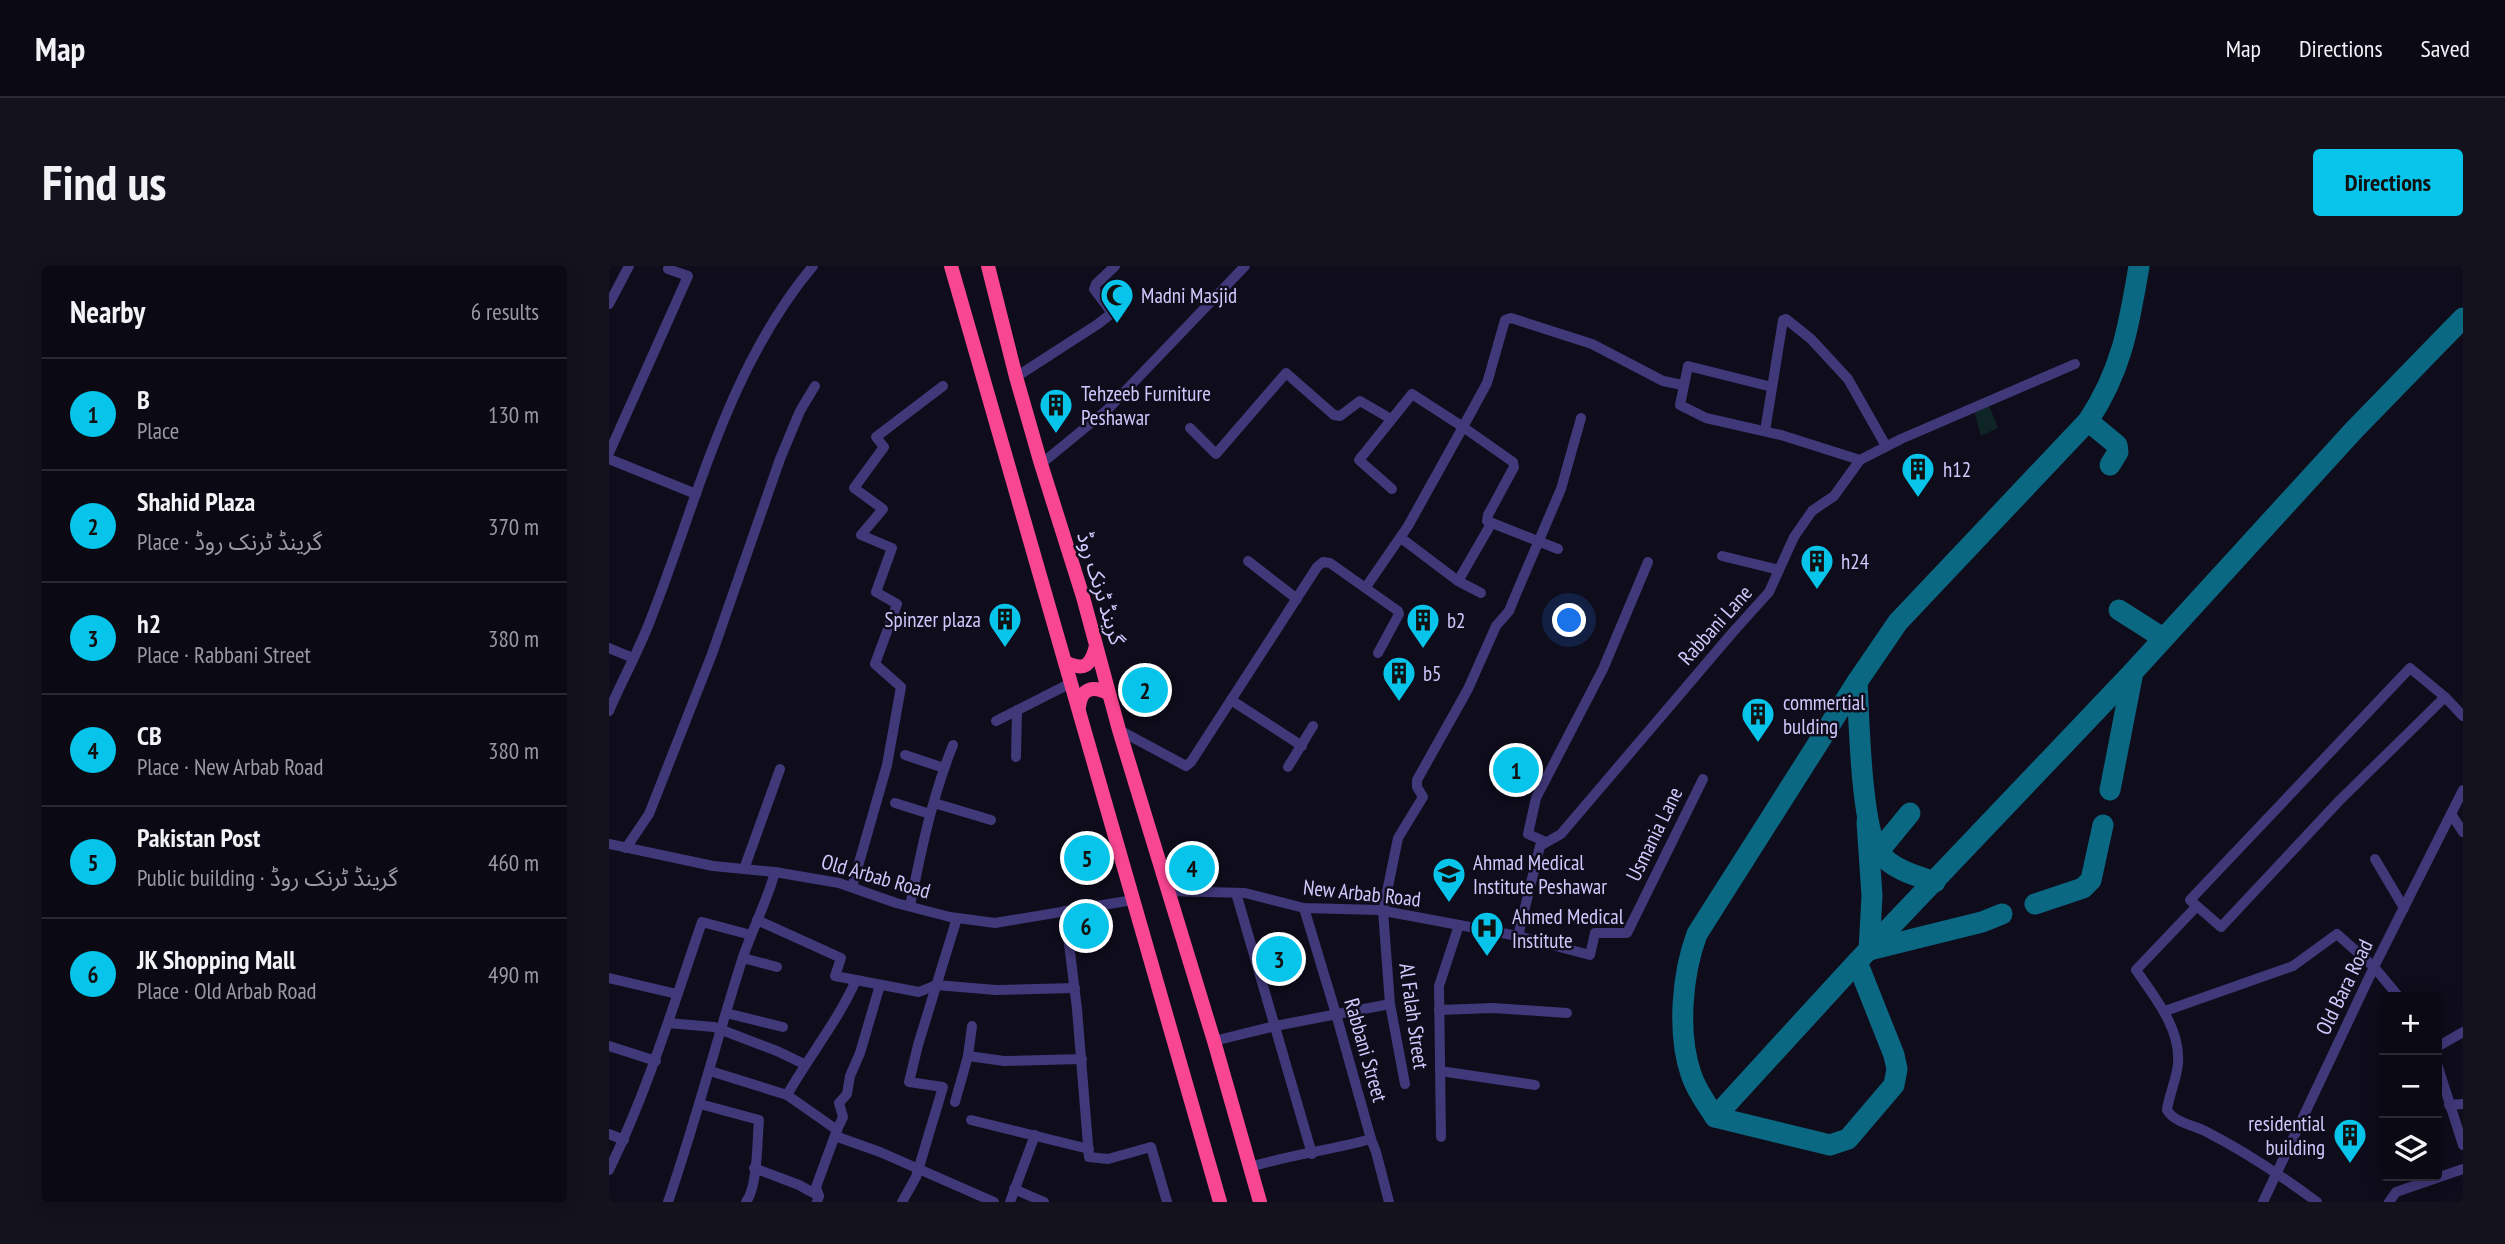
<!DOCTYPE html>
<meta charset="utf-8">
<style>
:root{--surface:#0b0914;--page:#14121d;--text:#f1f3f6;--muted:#9a9aa0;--line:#2b2a34;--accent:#07c4ea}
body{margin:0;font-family:"PT Sans Narrow","Noto Sans Arabic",sans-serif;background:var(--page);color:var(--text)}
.controls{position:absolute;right:21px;bottom:21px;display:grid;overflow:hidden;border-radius:7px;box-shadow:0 4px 18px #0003}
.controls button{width:63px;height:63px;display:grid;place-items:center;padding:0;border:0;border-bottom:2px solid var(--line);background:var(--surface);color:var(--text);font:35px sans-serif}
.you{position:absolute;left:961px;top:355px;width:24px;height:24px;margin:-18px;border:5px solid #fff;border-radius:50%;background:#1a73e8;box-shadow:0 0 0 10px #1a73e833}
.badge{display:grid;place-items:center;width:46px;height:46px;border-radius:50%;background:var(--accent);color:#111;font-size:23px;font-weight:700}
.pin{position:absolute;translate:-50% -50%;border:4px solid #fff;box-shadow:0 2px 7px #0006}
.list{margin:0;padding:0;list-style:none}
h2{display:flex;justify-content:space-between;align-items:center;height:91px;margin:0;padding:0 28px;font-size:30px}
h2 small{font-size:23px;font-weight:400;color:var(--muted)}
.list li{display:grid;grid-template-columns:46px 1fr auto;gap:21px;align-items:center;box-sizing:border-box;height:112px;padding:0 28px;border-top:2px solid var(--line)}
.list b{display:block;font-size:26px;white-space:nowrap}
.list p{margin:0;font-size:23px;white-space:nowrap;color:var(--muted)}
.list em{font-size:23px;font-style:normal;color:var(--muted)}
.icon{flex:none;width:38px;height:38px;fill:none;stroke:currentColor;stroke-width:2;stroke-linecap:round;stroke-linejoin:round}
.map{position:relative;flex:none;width:1854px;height:936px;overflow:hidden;border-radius:7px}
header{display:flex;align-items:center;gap:42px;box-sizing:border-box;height:98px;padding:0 35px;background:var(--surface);border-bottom:2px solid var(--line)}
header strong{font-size:33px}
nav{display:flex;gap:38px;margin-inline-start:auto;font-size:24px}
.intro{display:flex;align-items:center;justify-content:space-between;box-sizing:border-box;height:168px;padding:0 42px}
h1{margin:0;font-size:49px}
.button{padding:18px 32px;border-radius:7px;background:var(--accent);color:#111;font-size:24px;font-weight:700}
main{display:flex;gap:42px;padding:0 42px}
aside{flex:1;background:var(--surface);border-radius:7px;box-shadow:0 4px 18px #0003}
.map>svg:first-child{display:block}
.green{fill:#0f2425}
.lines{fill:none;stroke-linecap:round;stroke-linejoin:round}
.taxiway{stroke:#0b6882;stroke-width:21}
.minor{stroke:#3f3879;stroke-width:10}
.highway{stroke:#f94691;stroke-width:14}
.labels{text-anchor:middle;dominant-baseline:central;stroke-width:5;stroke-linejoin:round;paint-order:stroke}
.poi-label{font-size:21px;fill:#d1c8fd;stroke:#0f0c1b;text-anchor:start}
.street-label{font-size:21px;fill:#d1c8fd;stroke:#0f0c1b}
</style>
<header>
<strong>Map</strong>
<nav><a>Map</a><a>Directions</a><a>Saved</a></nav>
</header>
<div class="intro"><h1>Find us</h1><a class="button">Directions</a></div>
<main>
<aside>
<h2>Nearby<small>6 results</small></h2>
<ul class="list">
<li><span class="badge">1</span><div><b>B</b><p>Place</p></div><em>130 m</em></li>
<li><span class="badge">2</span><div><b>Shahid Plaza</b><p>Place · گرینڈ ٹرنک روڈ</p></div><em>370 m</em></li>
<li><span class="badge">3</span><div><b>h2</b><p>Place · Rabbani Street</p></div><em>380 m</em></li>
<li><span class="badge">4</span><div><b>CB</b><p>Place · New Arbab Road</p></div><em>380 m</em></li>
<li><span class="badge">5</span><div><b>Pakistan Post</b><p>Public building · گرینڈ ٹرنک روڈ</p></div><em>460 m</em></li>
<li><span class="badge">6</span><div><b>JK Shopping Mall</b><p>Place · Old Arbab Road</p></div><em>490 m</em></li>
</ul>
</aside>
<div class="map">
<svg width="1854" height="936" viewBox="0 0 1854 936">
<rect width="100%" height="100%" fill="#0f0c1b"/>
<path class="green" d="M1379,137L1389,162L1372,170L1365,145Z"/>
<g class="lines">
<g class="taxiway">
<path d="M1479,155L1508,179L1509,186L1501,199"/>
<path d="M1510,344L1554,372"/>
<path d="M1248,416C1250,450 1252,563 1270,586C1282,603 1307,610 1326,616"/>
<path d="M1501,524L1524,406"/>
<path d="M1258,556L1263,630L1260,684L1373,656L1393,648"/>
<path d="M1269,586L1301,547"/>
<path d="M1426,638L1474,622L1482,614L1494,559"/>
<path d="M1248,696L1285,789L1288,803L1285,819L1239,873L1221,879L1106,851C1097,837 1087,824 1082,808C1068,767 1073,708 1088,668L1248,416L1289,356L1479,155C1513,104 1520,59 1530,0"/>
<path d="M1106,851L1248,696L1524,406L1745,164L1854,52"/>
</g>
<g class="minor">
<path d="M0,38L20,0"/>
<path d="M407,111L489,58L503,47L485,23L487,18L506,0"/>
<path d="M1163,121L1079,100L1071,139L1097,152L1172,169L1251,194"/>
<path d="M581,162L607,188L677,107L725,149L731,150L751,135L782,153"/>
<path d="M1156,165L1174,54L1177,53L1202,73L1239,113L1277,180"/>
<path d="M0,187L79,10L59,3L61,0"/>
<path d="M0,193L87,228"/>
<path d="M432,198L499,143L636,0"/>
<path d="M792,272L849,315L872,327"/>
<path d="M949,283L878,255L879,249L905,201L904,196L854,161L878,117L896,54L902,52L983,78L1054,115L1074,119"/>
<path d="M1113,290L1170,304"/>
<path d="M639,295L688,333"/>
<path d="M849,315L882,258"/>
<path d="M757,321L799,260L854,161L803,128L750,194L783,223"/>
<path d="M0,382L24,392"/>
<path d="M1836,431L1730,535L1612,661L1581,634L1801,402L1836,431L1854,450"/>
<path d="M622,434L693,480"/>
<path d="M0,445C14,412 32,381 44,347C90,229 120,100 204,0"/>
<path d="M387,455L462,417"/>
<path d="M510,464L577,500L582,496L708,301L714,296L721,297L789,345L790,348L769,387"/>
<path d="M296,489L335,502"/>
<path d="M407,491L408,444"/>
<path d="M679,501L704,460"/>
<path d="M286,537L321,548"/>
<path d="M325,537L382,554"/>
<path d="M1842,548L1854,566"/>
<path d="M937,576L919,568L927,532L994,403L1039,296"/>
<path d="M0,578L104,600L166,606L230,617L287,637L341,651L386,657L524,634"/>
<path d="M17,582L40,548L103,388L171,193L191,145L206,120"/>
<path d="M1766,593L1795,642"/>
<path d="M135,603L171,503"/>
<path d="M243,621L278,499L292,421L266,398L288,338L267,326L283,282L252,269L274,243L245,222L275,181L267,171L334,120"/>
<path d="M559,625L636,627L695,642L770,644L909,670L981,689L986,667H1018L1094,513"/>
<path d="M627,627L703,888"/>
<path d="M301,640C312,585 323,531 344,479"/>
<path d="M1587,641L1527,704C1545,730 1572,763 1569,797C1568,813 1560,828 1558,844C1565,856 1583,859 1596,865C1635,885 1673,910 1708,936"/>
<path d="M695,642L727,748L762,873L767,886L780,936"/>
<path d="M456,645L468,743L480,891L499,893L542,881L558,936"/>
<path d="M148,654L232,692L226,710L310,726L327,719L387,724L466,722"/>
<path d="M909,670L931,580L952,568L1124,366L1160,326L1185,271L1203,245L1225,230L1251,194L1292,173L1466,98"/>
<path d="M134,692L168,701"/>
<path d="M0,712L68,728"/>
<path d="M830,744L884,742L958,747"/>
<path d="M1556,745L1684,700L1728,668L1765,701L1790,731"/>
<path d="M117,747L174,761"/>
<path d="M59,757L105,761L168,785L195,798"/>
<path d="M605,775L666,760L781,738"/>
<path d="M0,780L47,795"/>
<path d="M1828,781L1854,766"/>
<path d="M359,790L395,795L473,793"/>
<path d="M1828,798L1854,879"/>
<path d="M101,805L178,829L228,864L207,921L210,930L208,936"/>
<path d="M831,805L926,819"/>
<path d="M796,818L781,738L774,645L789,572L814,531L808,521V514L859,423L887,360L900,345L907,328L952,223L972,152"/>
<path d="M178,829C200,790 229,755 247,714"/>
<path d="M346,836L359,790L363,760"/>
<path d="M91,838L150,854C148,874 149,920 137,936"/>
<path d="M1840,839L1854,838"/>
<path d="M362,854L480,883"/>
<path d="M228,864L234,851L230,837L238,828L241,810L251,787L271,719"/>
<path d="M0,868L15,874"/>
<path d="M226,870L271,886L385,936"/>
<path d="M832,871L830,720L850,659"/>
<path d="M641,901C681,889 722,884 762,873"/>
<path d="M145,902L190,919L210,930"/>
<path d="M0,904C39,824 64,740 93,656L142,669"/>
<path d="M405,923L435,936"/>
<path d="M59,936C87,855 108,772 134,691C144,662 158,635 166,606"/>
<path d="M293,936L307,911L334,821L300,816L309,779L348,652"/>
<path d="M401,936L426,869"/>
<path d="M1654,936L1765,701L1854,524"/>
<path d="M1780,936L1787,926L1854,903"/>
</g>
<g class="highway">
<path d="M342,0L611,936"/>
<path d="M379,0L407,111L432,198L474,331L510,464L605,775L651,936"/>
<path d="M456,396C476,406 482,399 487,380"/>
<path d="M470,441C472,422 484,419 500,428"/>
</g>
</g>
<defs>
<symbol id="mosque-pin" viewBox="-11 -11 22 30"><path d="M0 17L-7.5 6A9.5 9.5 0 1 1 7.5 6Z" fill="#07c4ea" stroke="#0f0c1b"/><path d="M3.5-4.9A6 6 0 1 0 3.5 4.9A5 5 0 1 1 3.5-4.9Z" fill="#111"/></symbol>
<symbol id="building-pin" viewBox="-11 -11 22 30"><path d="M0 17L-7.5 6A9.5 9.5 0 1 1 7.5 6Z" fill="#07c4ea" stroke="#0f0c1b"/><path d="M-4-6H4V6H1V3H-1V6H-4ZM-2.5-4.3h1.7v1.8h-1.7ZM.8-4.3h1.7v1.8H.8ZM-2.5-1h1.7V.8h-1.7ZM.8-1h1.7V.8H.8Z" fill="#111"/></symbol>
<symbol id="university-pin" viewBox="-11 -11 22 30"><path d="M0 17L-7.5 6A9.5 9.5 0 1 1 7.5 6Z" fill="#07c4ea" stroke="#0f0c1b"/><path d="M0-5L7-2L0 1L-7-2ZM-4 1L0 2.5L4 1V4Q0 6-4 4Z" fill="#111"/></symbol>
<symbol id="hospital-pin" viewBox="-11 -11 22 30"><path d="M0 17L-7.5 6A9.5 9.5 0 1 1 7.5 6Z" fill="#07c4ea" stroke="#0f0c1b"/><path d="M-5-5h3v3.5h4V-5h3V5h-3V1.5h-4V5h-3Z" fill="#111"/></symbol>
</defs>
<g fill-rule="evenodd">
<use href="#mosque-pin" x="489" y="10" width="38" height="52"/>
<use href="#building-pin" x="428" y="120" width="38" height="52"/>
<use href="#building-pin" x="1290" y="184" width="38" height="52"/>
<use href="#building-pin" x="1189" y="276" width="38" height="52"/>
<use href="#building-pin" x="377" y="334" width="38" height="52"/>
<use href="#building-pin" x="795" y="335" width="38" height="52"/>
<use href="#building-pin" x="771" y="388" width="38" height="52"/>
<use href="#building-pin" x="1130" y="429" width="38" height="52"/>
<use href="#university-pin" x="821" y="589" width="38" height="52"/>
<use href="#hospital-pin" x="859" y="643" width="38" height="52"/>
<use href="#building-pin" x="1722" y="850" width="38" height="52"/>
</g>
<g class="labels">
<g class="poi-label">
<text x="532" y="29">Madni Masjid</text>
<text x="472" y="127">Tehzeeb Furniture<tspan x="472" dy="24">Peshawar</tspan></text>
<text x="1334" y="203">h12</text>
<text x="1232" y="295">h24</text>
<text x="372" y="353" text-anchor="end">Spinzer plaza</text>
<text x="838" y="354">b2</text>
<text x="814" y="407">b5</text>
<text x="1174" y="436">commertial<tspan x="1174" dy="24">bulding</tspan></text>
<text x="864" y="596">Ahmad Medical<tspan x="864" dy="24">Institute Peshawar</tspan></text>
<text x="903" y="650">Ahmed Medical<tspan x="903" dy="24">Institute</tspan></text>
<text x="1716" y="857" text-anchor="end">residential<tspan x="1716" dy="24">building</tspan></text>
</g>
<g class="street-label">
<text transform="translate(492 322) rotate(73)">گرینڈ ٹرنک روڈ</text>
<text transform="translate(1106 359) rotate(-48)">Rabbani Lane</text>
<text transform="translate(1045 568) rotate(-64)">Usmania Lane</text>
<text transform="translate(267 610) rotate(16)">Old Arbab Road</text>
<text transform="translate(753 627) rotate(6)">New Arbab Road</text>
<text transform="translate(1735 721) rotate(-64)">Old Bara Road</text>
<text transform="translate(805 750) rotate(82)">Al Falah Street</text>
<text transform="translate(757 784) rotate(74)">Rabbani Street</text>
</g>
</g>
</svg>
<div class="controls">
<button>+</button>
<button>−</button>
<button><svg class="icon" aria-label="layers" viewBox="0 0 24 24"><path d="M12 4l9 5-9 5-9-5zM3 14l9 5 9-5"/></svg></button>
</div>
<div class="you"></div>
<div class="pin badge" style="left:907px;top:504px">1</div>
<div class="pin badge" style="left:536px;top:424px">2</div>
<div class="pin badge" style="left:670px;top:693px">3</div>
<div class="pin badge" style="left:583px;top:602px">4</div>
<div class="pin badge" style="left:478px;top:592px">5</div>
<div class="pin badge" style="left:477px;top:660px">6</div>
</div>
</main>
